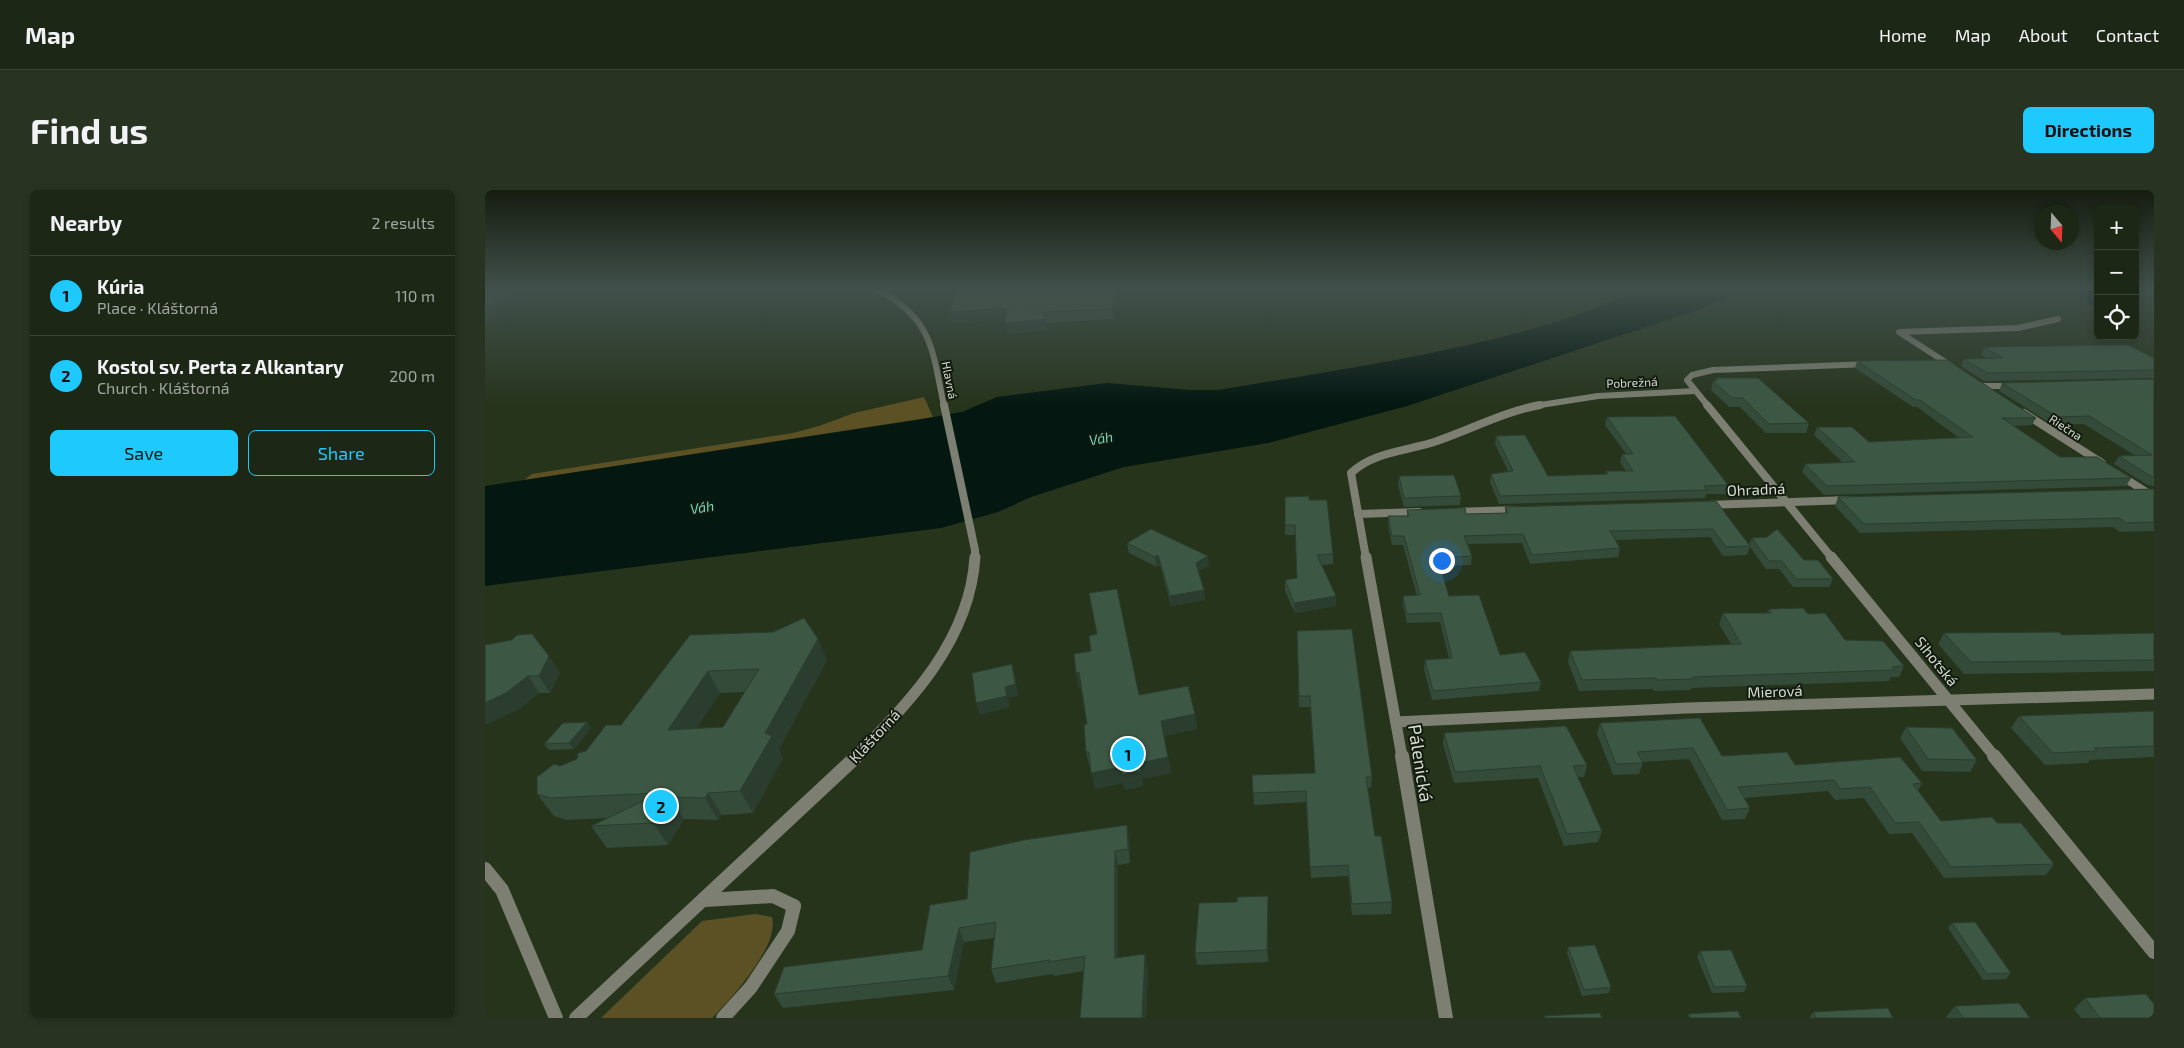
<!DOCTYPE html>
<meta charset="utf-8">
<style>
:root{--surface:#1c2715;--page:#293322;--text:#f1f3f6;--muted:#a0a5a0;--line:#3a4434;--accent:#1ec9fd}
body{margin:0;font-family:"Exo 2",sans-serif;background:var(--page);color:var(--text)}
.controls{position:absolute;right:15px;top:15px;display:grid;overflow:hidden;border-radius:8px;box-shadow:0 2px 8px #0003}
.controls button{width:45px;height:45px;display:grid;place-items:center;padding:0;border:0;border-bottom:1px solid var(--line);background:var(--surface);color:var(--text);font:25px sans-serif}
.compass{position:absolute;left:1549px;top:15px;width:45px;height:45px;border-radius:50%;background:var(--surface);box-shadow:0 2px 8px #0003;rotate:161deg}
.you{position:absolute;left:956px;top:370px;width:18px;height:18px;margin:-12px;border:4px solid #fff;border-radius:50%;background:#1a73e8;box-shadow:0 0 0 8px #1a73e833}
.badge{display:grid;place-items:center;width:32px;height:32px;border-radius:50%;background:var(--accent);color:#111;font-size:16px;font-weight:700}
.pin{position:absolute;translate:-50% -50%;border:2px solid #fff;box-shadow:0 1px 5px #0006}
.list{margin:0;padding:0;list-style:none}
h2{display:flex;justify-content:space-between;align-items:center;height:65px;margin:0;padding:0 20px;font-size:21px}
h2 small{font-size:16px;font-weight:400;color:var(--muted)}
.list li{display:grid;grid-template-columns:32px 1fr auto;gap:15px;align-items:center;box-sizing:border-box;height:80px;padding:0 20px;border-top:1px solid var(--line)}
.list b{display:block;font-size:19px;white-space:nowrap}
.list p{margin:0;font-size:16px;white-space:nowrap;color:var(--muted)}
.list em{font-size:16px;font-style:normal;color:var(--muted)}
.actions{display:flex;gap:10px;padding:15px 20px}
.actions a{flex:1;padding:11px 0;border:1px solid var(--accent);border-radius:8px;text-align:center;font-size:18px;color:var(--accent)}
.actions .main{background:var(--accent);color:#111}
.icon{flex:none;width:28px;height:28px;fill:none;stroke:currentColor;stroke-width:2;stroke-linecap:round;stroke-linejoin:round}
.map{position:relative;flex:none;width:1669px;height:828px;overflow:hidden;border-radius:8px}
header{display:flex;align-items:center;gap:30px;box-sizing:border-box;height:70px;padding:0 25px;background:var(--surface);border-bottom:1px solid var(--line)}
header strong{font-size:24px}
nav{display:flex;gap:28px;margin-inline-start:auto;font-size:18px}
.intro{display:flex;align-items:center;justify-content:space-between;box-sizing:border-box;height:120px;padding:0 30px}
h1{margin:0;font-size:35px}
.button{padding:12px 22px;border-radius:8px;background:var(--accent);color:#111;font-size:18px;font-weight:700}
main{display:flex;gap:30px;padding:0 30px}
aside{flex:1;background:var(--surface);border-radius:8px;box-shadow:0 2px 8px #0003}
.map>svg:first-child{display:block}
.green{fill:#5c5124}
.water{fill:#041711}
.lines{fill:none;stroke-linecap:round;stroke-linejoin:round}
.minor-far3{stroke:#7c7f71;stroke-width:6}
.minor-far2{stroke:#7c7f71;stroke-width:8}
.minor-far1{stroke:#7c7f71;stroke-width:11}
.minor{stroke:#7c7f71;stroke-width:14}
.tertiary-far3{stroke:#7c7f71;stroke-width:6}
.tertiary-far2{stroke:#7c7f71;stroke-width:8}
.tertiary-far1{stroke:#7c7f71;stroke-width:11}
.tertiary{stroke:#7c7f71;stroke-width:14}
.wall{fill:#344b3a;fill-rule:evenodd}
.shaded-wall{fill:#2a3d2f}
.building{fill:#3c5743;stroke:#2a3d2f;fill-rule:evenodd}
.labels{text-anchor:middle;dominant-baseline:central;stroke-width:4;stroke-linejoin:round;paint-order:stroke}
.far-street-label{font-size:12px;fill:#d4ddce;stroke:#131a0f}
.far-water-label{font-size:14px;font-style:italic;fill:#74d5b6;stroke:#131a0f}
.street-label{font-size:15px;fill:#d4ddce;stroke:#131a0f}
.near-street-label{font-size:18px;fill:#d4ddce;stroke:#131a0f}
</style>
<header>
<strong>Map</strong>
<nav><a>Home</a><a>Map</a><a>About</a><a>Contact</a></nav>
</header>
<div class="intro"><h1>Find us</h1><a class="button">Directions</a></div>
<main>
<aside>
<h2>Nearby<small>2 results</small></h2>
<ul class="list">
<li><span class="badge">1</span><div><b>Kúria</b><p>Place · Kláštorná</p></div><em>110 m</em></li>
<li><span class="badge">2</span><div><b>Kostol sv. Perta z Alkantary</b><p>Church · Kláštorná</p></div><em>200 m</em></li>
</ul>
<div class="actions"><a class="main">Save</a><a>Share</a></div>
</aside>
<div class="map">
<svg width="1669" height="828" viewBox="0 0 1669 828">
<rect width="100%" height="100%" fill="#26341c"/>
<g class="green">
<path d="M439,207L448,227L39,290L47,284L308,243L334,236L369,223Z"/>
<path d="M270,724L287,727C295,755 246,809 227,828H116L217,731Z"/>
</g>
<g class="water">
<path d="M1163,99H1265L1210,121L922,216L783,253L639,277L546,307L513,322L456,338L0,396V296L432,230L477,222L512,207L622,193L705,200H733C840,182 947,167 1051,138C1089,128 1125,110 1163,99Z"/>
<path d="M1582,99H1609L1613,102V119Z"/>
</g>
<g class="lines">
<g class="minor-far3">
<path d="M1468,177L1414,142L1533,138L1573,129"/>
<path d="M1498,196H1528"/>
<path d="M1049,216L1113,206L1210,201"/>
<path d="M1223,216L1202,190L1207,185L1228,180L1384,174"/>
</g>
<g class="minor-far2">
<path d="M1222,215L1347,368"/>
<path d="M1539,223L1617,273"/>
<path d="M1633,284L1669,307"/>
<path d="M1221,315L1364,310"/>
<path d="M969,322L1032,320"/>
<path d="M873,324L934,322"/>
<path d="M881,368L866,283C889,261 924,261 952,251C987,239 1018,222 1055,215"/>
</g>
<g class="minor-far1">
<path d="M881,367L917,567"/>
<path d="M1346,367L1510,567"/>
<path d="M911,532L1202,518L1669,504"/>
</g>
<g class="minor">
<path d="M917,566L961,828"/>
<path d="M1509,566L1669,762"/>
<path d="M0,679L17,700L71,828"/>
<path d="M220,710L288,706L309,716L303,741L266,797L238,828"/>
</g>
<path class="tertiary-far3" d="M391,99C448,128 447,159 459,216"/>
<path class="tertiary-far2" d="M459,215L490,360V368"/>
<path class="tertiary-far1" d="M370,567C426,512 485,449 490,367"/>
<path class="tertiary" d="M91,828L372,566"/>
</g>
<g class="wall">
<path d="M457,99H635L628,129L561,133L562,140L523,144L520,129L467,133L468,106H459Z"/>
<path d="M1499,157L1669,168V188L1499,191L1476,176L1479,169L1502,168L1496,165Z"/>
<path d="M1372,171L1551,228L1547,235L1528,236L1575,267L1646,288L1641,296L1339,305L1317,282L1320,274L1358,273L1329,245L1332,237L1384,252L1474,248L1432,217H1428L1370,178Z"/>
<path d="M1231,188L1324,233L1321,243H1281L1255,217H1244L1226,200L1228,191H1230Z"/>
<path d="M1669,189V296L1662,295L1629,274L1634,266L1649,265L1599,234L1568,235L1514,201L1517,193Z"/>
<path d="M1122,227L1243,295L1241,304H1221L1220,308L1014,314L1005,292L1006,284L1023,281L1010,254L1011,246L1063,286L1121,284V281H1141L1135,272L1137,264H1141L1120,235Z"/>
<path d="M914,286L976,306L975,315L919,317L913,295Z"/>
<path d="M1669,299V341L1635,342L1628,337L1375,343L1350,316L1353,307Z"/>
<path d="M800,307L824,310L848,364V374L837,375L851,416L810,423L800,401V390L812,388L811,345H800Z"/>
<path d="M1231,311L1264,355L1267,348L1319,370L1348,389L1344,397H1308L1294,379H1281L1265,357L1262,365L1238,366L1225,347L1130,350L1135,358L1133,367L1045,374L1037,353L983,354L987,366L986,375L956,376L955,379L964,406L1015,465L1056,492L1054,501L947,510L939,479L940,470L964,468L955,432L922,433L918,415V406H932L918,355H907L903,335V326H922V320L981,324L1020,323V317Z"/>
<path d="M642,353L724,375L714,381L720,410L686,416L675,375L672,377L644,363Z"/>
<path d="M1284,419L1323,424L1360,450L1419,476L1414,487H1406L1404,491L1206,498V500L1169,501L1168,499L1094,501L1083,472L1085,461L1246,454L1234,434L1238,423H1282Z"/>
<path d="M812,441L887,587L886,598H883L890,646L907,712L906,724L867,725L863,686L826,688L821,612L769,615L767,585L830,583L825,517H814Z"/>
<path d="M1459,443L1577,445L1669,443V481L1479,484L1453,454Z"/>
<path d="M205,445L342,470L294,559L298,568L268,623L237,625L233,630L199,629L183,655L122,658L106,636L123,628L82,630L69,626L52,604L75,576L92,569L136,535ZM260,502L238,537L211,538L235,503Z"/>
<path d="M0,455L75,482L65,503H54L33,520Z"/>
<path d="M591,483L710,524L712,539L679,546L686,583L657,589L658,596L640,600L638,593L610,599L606,578H605L601,562L602,534L596,498H594Z"/>
<path d="M1669,521V567L1605,570L1603,573L1560,575L1526,538L1534,526Z"/>
<path d="M102,532L106,538L89,559L64,560L59,554Z"/>
<path d="M1115,533L1237,566L1310,575L1437,593L1433,601L1456,631L1512,633L1569,674L1561,685L1459,688L1427,643L1404,644L1379,608L1350,610L1343,601L1259,608L1265,618L1260,629L1237,630L1204,569L1157,572L1158,573L1154,584L1128,585L1112,544Z"/>
<path d="M1421,537L1492,570L1485,582L1437,581L1415,548Z"/>
<path d="M959,543L1102,575L1099,587H1093L1117,641L1113,652L1079,656L1053,588L969,593L958,554Z"/>
<path d="M644,649L645,673L633,675V767L663,778L661,828H595L599,781L569,786L568,784L511,793L506,779L509,748L479,752L469,800L298,818L289,804L437,760L482,709Z"/>
<path d="M783,706V772L712,775L710,763L752,712Z"/>
<path d="M1467,733L1526,783L1521,789L1498,790L1463,738Z"/>
<path d="M1083,757L1126,797L1124,803L1097,806L1082,763Z"/>
<path d="M1215,761L1262,796L1259,802L1227,803L1212,767Z"/>
<path d="M1600,808L1669,828H1596L1589,819Z"/>
<path d="M1470,816L1545,828H1462L1461,827Z"/>
<path d="M1328,822L1408,828H1324Z"/>
</g>
<g class="shaded-wall">
<path d="M32,99H57L0,135V118Z"/>
<path d="M458,99H472L473,105L459,106Z"/>
<path d="M631,99H635L628,129L627,119Z"/>
<path d="M521,118L523,129L467,133L465,122Z"/>
<path d="M559,122L562,140L523,144L520,133Z"/>
<path d="M673,365L675,375L672,377L670,367Z"/>
<path d="M723,366L724,375L712,382L711,373Z"/>
<path d="M719,400L720,410L686,416L685,406Z"/>
<path d="M851,406V416L810,423L809,413Z"/>
<path d="M333,449L342,470L294,559L298,568L268,623L255,601L280,543Z"/>
<path d="M64,466L75,482L65,503L54,486Z"/>
<path d="M527,474L530,485L533,506L523,508L525,517L495,525L491,513L520,497Z"/>
<path d="M223,481L235,503L196,561L183,540Z"/>
<path d="M594,482L597,498H594L591,483Z"/>
<path d="M43,486L54,503L33,520L0,535V513Z"/>
<path d="M710,524L712,539L678,546L676,531Z"/>
<path d="M102,532L106,538L89,559L84,553Z"/>
<path d="M683,567L686,583L657,589L658,596L640,600L638,593L610,599L606,583Z"/>
<path d="M223,603L237,625L233,630L220,608Z"/>
<path d="M185,607L199,629L183,655L168,633Z"/>
<path d="M642,635L644,649L645,673L643,659Z"/>
<path d="M630,661L633,675V782L630,768Z"/>
<path d="M783,706V772L782,760Z"/>
<path d="M474,738L479,752L469,800L463,786Z"/>
<path d="M660,764L663,778L661,828H657Z"/>
</g>
<g class="building">
<path d="M0,99H32L0,118Z"/>
<path d="M470,99H631L627,119L559,122L560,129L520,133L521,118L465,122Z"/>
<path d="M1643,155L1669,168V180L1502,183L1479,169L1518,168L1499,157Z"/>
<path d="M1462,170L1551,228H1517L1575,267H1612L1646,288L1342,296L1320,274L1370,272L1332,237H1367L1384,252L1488,247L1435,210H1431L1372,171Z"/>
<path d="M1231,188H1273L1324,233L1284,234L1258,208H1247L1228,191L1233,190Z"/>
<path d="M1669,189V287H1667L1634,266L1667,265L1604,226L1572,227L1517,193Z"/>
<path d="M1190,226L1243,295L1219,296L1222,300L1015,306L1006,284L1028,281L1011,246L1040,245L1063,286L1123,284L1121,281H1148L1137,264H1148L1122,227Z"/>
<path d="M969,285L976,306L919,308L914,286Z"/>
<path d="M1669,299V332L1641,333L1634,328L1379,334L1353,307Z"/>
<path d="M824,306V310H842L848,364L832,365L851,406L809,413L800,390L812,388L810,335H800V307Z"/>
<path d="M1231,311L1265,356L1241,357L1228,339L1125,341L1135,358L1047,365L1038,344L979,346L987,366L956,368L957,370H953L964,406L994,405L1015,465L1040,462L1056,492L948,501L940,470L967,468L956,423L922,424L918,406L935,405L919,346H907L903,326H924L922,320L980,318L981,324L1023,323L1020,317Z"/>
<path d="M666,339L723,366L711,373L719,400L685,406L673,365L670,367L642,353Z"/>
<path d="M1292,339L1319,370H1333L1348,389H1311L1297,371H1284L1267,348L1282,347Z"/>
<path d="M632,399L654,505L703,496L710,524L676,531L683,567L655,573L656,581L637,585L636,577L606,583L604,562H601L599,535L602,534L594,482L591,483L589,464L606,461L604,446L612,444L604,403Z"/>
<path d="M1318,418L1323,424L1340,423L1360,450L1398,451L1419,476L1407,477L1410,480L1208,487L1209,489L1172,490L1171,488L1097,490L1085,461L1256,454L1238,423H1286L1284,419Z"/>
<path d="M319,428L333,449L280,543L287,546L255,601L223,603L220,608L185,607L168,633L106,636L175,603L65,608L52,604V587L69,574L75,576L92,569L93,563L101,561L121,535H136L205,445L288,442ZM274,479L238,537L183,540L223,481Z"/>
<path d="M867,439L887,587H881L890,646H896L907,712L867,714L863,675L825,677L821,601L768,603L767,585L830,583L825,506H814L812,441Z"/>
<path d="M1574,442L1577,445L1669,443V470L1486,472L1459,443Z"/>
<path d="M47,444L64,466L54,486H43L21,503L0,513V455L27,450L32,445Z"/>
<path d="M527,474L530,494L520,497L522,506L491,513L487,483Z"/>
<path d="M1669,521V556L1609,558L1612,561L1568,563L1534,526Z"/>
<path d="M1215,528L1237,566L1302,562L1310,575L1415,567L1437,593L1428,594L1456,631L1507,627L1512,633H1536L1569,674L1466,677L1434,632L1410,633L1385,597L1355,599L1349,590L1253,597L1265,618L1242,620L1208,558L1152,562L1158,573L1131,574L1115,533Z"/>
<path d="M102,532L84,553L59,554L78,533Z"/>
<path d="M1081,536L1102,575L1088,576L1117,641L1082,644L1055,576L970,582L959,543Z"/>
<path d="M1421,537L1467,538L1492,570L1443,569Z"/>
<path d="M642,635L643,659L630,661V768L660,764L657,828H595L600,766L564,772L565,770L506,779L511,732L474,738L463,786L289,804L299,777L437,760L445,715L482,709L485,662L539,650Z"/>
<path d="M783,706L782,760L710,763L714,713L752,712V707Z"/>
<path d="M1490,732L1526,783L1502,784L1467,733Z"/>
<path d="M1110,755L1126,797L1099,800L1083,757Z"/>
<path d="M1246,760L1262,796L1229,797L1215,761Z"/>
<path d="M1661,804L1669,814V828H1615L1600,808Z"/>
<path d="M1534,813L1545,828H1478L1470,816Z"/>
<path d="M1403,818L1408,828H1331L1328,822Z"/>
<path d="M1253,821L1256,828H1205L1203,824Z"/>
<path d="M1115,823L1117,828H1060L1059,826Z"/>
</g>
<linearGradient id="sky" x2="0" y2="1"><stop stop-color="#151d0f"/><stop offset="0.46" stop-color="#41504b"/><stop offset="1" stop-color="#41504b" stop-opacity="0"/></linearGradient>
<rect width="1669" height="215" fill="url(#sky)"/>
<g class="labels">
<g class="far-street-label">
<text transform="translate(465 190) rotate(79)">Hlavná</text>
<text transform="translate(1147 192) rotate(-2)">Pobrežná</text>
<text transform="translate(1581 237) rotate(33)">Riečna</text>
</g>
<g class="far-water-label">
<text transform="translate(616 248) rotate(-10)">Váh</text>
<text transform="translate(217 317) rotate(-9)">Váh</text>
</g>
<g class="street-label">
<text transform="translate(1271 299) rotate(-2)">Ohradná</text>
<text transform="translate(1452 471) rotate(51)">Sihotská</text>
<text transform="translate(1290 501) rotate(-2)">Mierová</text>
<text transform="translate(389 546) rotate(-47)">Kláštorná</text>
</g>
<g class="near-street-label">
<text transform="translate(936 573) rotate(81)">Pálenická</text>
</g>
</g>
</svg>
<div class="controls">
<button>+</button>
<button>−</button>
<button><svg class="icon" aria-label="locate" viewBox="0 0 24 24"><circle cx="12" cy="12" r="6"/><path d="M12 2v4M12 18v4M2 12h4M18 12h4"/></svg></button>
</div>
<svg class="compass" viewBox="-18 -18 36 36"><path d="M0-13l5 13h-10z" fill="#e53935"/><path d="M0 13l5-13h-10z" fill="#a0a5a0"/></svg>
<div class="you"></div>
<div class="pin badge" style="left:643px;top:564px">1</div>
<div class="pin badge" style="left:176px;top:616px">2</div>
</div>
</main>
